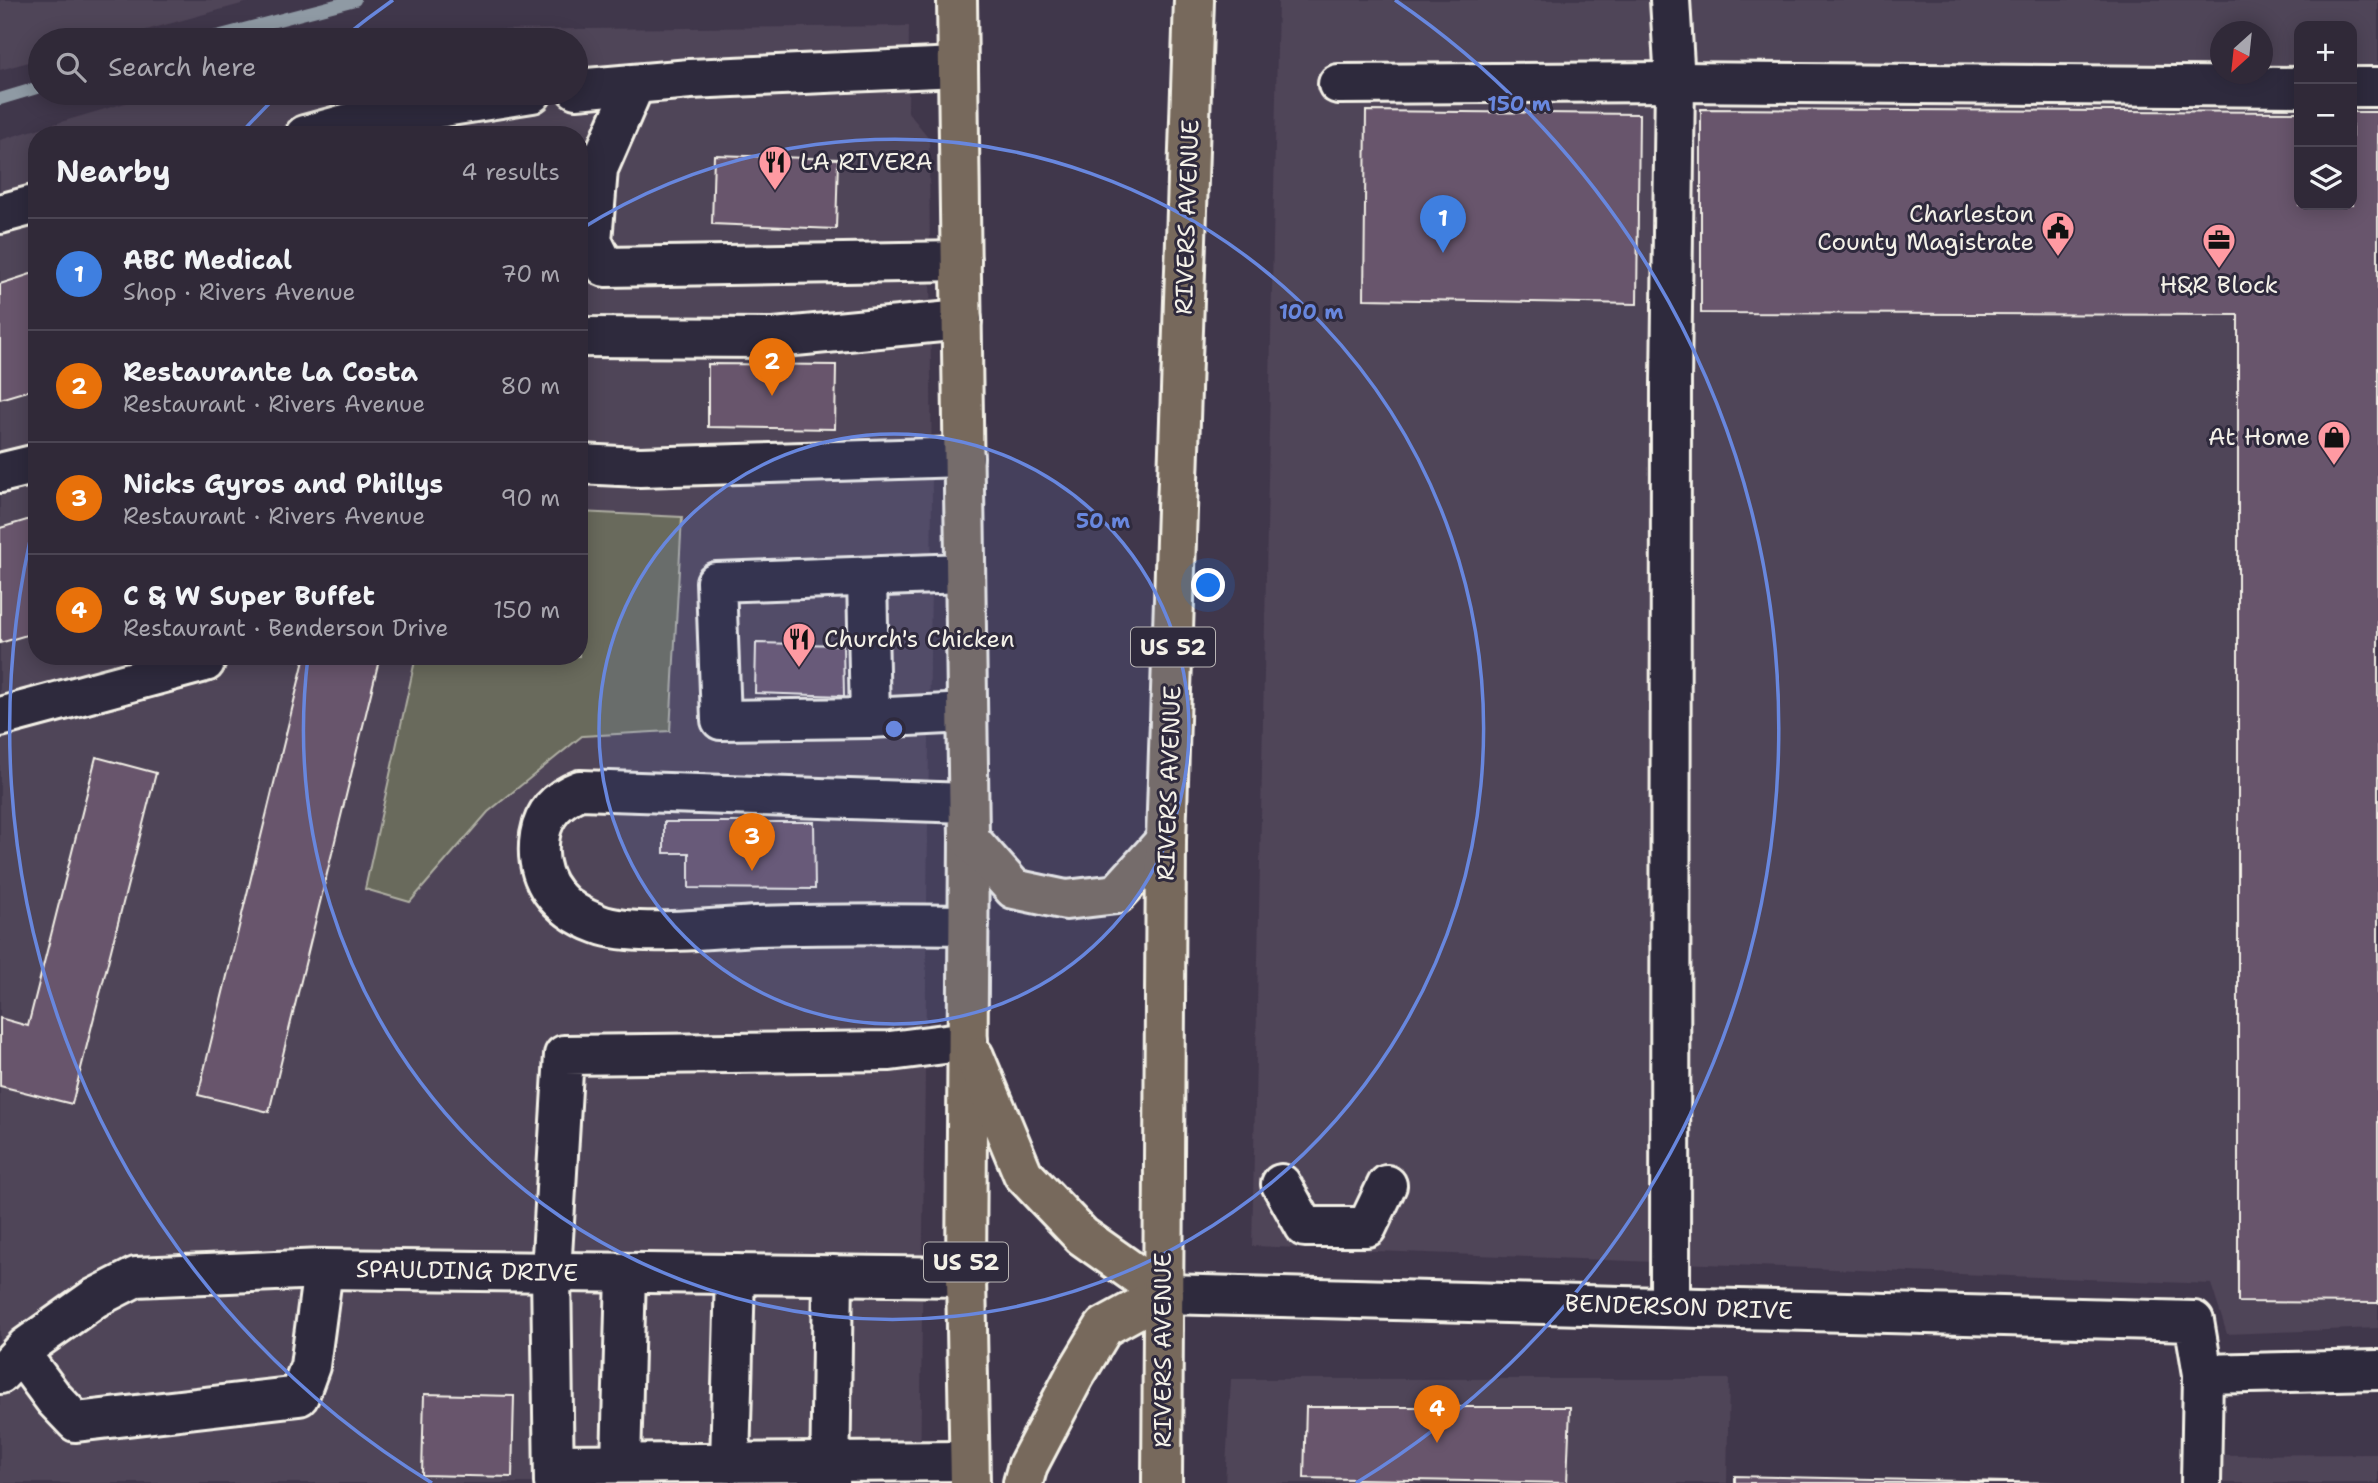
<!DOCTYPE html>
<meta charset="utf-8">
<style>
:root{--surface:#302938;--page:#383140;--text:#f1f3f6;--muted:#a8a6ae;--line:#4b4553;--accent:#ff9aa2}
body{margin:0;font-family:"Shantell Sans",sans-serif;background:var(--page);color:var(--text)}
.controls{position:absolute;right:21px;top:21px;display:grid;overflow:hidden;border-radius:14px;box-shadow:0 4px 18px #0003}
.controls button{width:63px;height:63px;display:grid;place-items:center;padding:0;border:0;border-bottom:2px solid var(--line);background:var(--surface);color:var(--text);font:35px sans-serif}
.compass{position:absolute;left:2210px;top:21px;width:63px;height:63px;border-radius:50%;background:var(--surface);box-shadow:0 4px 18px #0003;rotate:207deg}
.you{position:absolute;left:1209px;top:586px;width:24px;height:24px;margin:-18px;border:5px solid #fff;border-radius:50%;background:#1a73e8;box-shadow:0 0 0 10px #1a73e833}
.badge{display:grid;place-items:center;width:46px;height:46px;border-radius:50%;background:var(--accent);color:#fff;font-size:23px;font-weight:700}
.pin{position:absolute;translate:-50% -58px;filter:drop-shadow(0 2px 4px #0008)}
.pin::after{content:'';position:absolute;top:37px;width:24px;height:21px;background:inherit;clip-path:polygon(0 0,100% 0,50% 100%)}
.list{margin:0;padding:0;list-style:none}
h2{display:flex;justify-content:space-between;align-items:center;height:91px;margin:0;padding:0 28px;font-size:30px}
h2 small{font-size:23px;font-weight:400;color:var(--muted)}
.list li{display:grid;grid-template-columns:46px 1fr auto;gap:21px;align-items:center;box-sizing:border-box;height:112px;padding:0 28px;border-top:2px solid var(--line)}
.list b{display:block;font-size:26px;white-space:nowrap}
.list p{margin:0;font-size:23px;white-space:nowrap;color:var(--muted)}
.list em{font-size:23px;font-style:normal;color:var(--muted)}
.icon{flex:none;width:38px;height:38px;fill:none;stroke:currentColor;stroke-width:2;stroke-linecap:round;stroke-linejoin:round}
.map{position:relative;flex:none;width:2378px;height:1483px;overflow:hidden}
.search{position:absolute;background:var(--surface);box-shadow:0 4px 18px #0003;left:28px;top:28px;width:560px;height:77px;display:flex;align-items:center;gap:18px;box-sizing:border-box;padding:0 24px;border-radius:38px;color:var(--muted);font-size:26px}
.panel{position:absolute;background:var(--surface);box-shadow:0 4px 18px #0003;left:28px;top:126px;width:560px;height:539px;border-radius:28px}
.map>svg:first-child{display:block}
.built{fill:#4f4458;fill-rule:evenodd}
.grass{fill:#696a5b;stroke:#aeaea2;stroke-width:2}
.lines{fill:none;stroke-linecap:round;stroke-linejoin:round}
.stream{stroke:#8f9aa4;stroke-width:12}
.building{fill:#67546c;stroke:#f4f1e8;stroke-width:2}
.minor-casing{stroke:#f4f1e8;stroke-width:44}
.major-casing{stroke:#f4f1e8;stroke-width:44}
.minor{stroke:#2f2a3d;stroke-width:38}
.major{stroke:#77695c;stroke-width:38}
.ring{fill:none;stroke:#6887de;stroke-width:3.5}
.labels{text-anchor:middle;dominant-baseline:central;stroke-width:6;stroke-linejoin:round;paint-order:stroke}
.shield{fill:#2f2a3d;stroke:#b9b5b5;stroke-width:2}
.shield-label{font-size:23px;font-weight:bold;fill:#f4f1e8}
.poi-label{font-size:24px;fill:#f4f1e8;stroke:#2f2a3d;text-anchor:start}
.street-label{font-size:24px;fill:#f4f1e8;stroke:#2f2a3d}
.centre{fill:#6887de;stroke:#2f2a3d;stroke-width:3.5}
.ring-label{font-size:21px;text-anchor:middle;font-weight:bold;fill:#6887de;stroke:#2f2a3d;stroke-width:6;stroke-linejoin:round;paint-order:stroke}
</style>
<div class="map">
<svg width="2378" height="1483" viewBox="0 0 2378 1483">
<rect width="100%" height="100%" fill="#40374b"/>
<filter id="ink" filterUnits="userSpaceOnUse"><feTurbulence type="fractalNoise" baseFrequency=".0143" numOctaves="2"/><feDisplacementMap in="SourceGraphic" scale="14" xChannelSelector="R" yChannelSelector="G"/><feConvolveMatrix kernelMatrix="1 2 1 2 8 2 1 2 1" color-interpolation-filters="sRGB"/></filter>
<g filter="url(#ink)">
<g class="built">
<path d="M0,0H256L110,40H40V59L0,70Z"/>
<path d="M1278,0H2378V1328L2227,1334L2211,1284L1252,1246ZM2299,26H2352V205H2299ZM2220,32H2262V74H2220Z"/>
<path d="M909,26L908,112L929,138L932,497L920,1483H0V140L159,93H576V40H336L368,31ZM37,135H579V656H37Z"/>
<path d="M1231,1379H1729L1727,1483H1225Z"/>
<path d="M2378,1454V1483H2201V1455Z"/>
</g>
<path class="grass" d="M579,512L682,517L670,731L582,736L488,812L410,902L365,889L416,656H579Z"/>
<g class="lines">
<g class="stream">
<path d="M202,40L355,0"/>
<path d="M0,99L40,87"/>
</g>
</g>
<g class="building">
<path d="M1701,109L2299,112V205H2352V112H2378V1303L2238,1302V315L1701,313Z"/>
<path d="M1366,111L1639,114L1637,304L1364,299Z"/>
<path d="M714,155L838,159L836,229L712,224Z"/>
<path d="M37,272V388L0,399V284Z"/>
<path d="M708,364L836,365L835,429L708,427Z"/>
<path d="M37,517V632L0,643V528Z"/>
<path d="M756,643L843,645L844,696L755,693Z"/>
<path d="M305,656H380L269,1112L198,1095Z"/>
<path d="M96,757L156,773L72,1104L0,1086V1018L28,1026Z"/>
<path d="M664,822H814L815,889L689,888V853H664Z"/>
<path d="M424,1394L514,1396L512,1477L422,1475Z"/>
<path d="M1306,1407H1570L1567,1483L1304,1478Z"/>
<path d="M1735,1476L2058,1483H1735Z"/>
</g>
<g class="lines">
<defs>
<g id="minor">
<path d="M1670,0L1675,82L1671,383L1670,1307"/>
<path d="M635,84L598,169L592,241L605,267L961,261"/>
<path d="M1338,84L1675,82L2299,87"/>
<path d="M2352,87H2378"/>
<path d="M576,89L690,79L958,67"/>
<path d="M305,135L356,121L532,93"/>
<path d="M0,214L37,204"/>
<path d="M579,337L774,338L962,320"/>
<path d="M579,464L640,467L964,457"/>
<path d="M0,473L37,464"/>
<path d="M965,573L716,582L721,720L870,718L967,713"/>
<path d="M867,578L870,718"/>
<path d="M0,717L205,662L207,656"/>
<path d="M968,803L580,790C559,798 544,812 540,835C533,879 558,909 598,924C633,938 716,928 756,926C827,924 898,924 969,925"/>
<path d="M1281,1184L1305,1227H1367L1387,1185"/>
<path d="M1164,1294L2194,1321L2203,1374L2201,1483"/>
<path d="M20,1353L54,1399L76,1422L299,1396L310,1366L323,1269"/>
<path d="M0,1374L26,1347L95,1298L136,1277L323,1269L966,1277"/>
<path d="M2203,1374L2378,1370"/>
<path d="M621,1463L626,1273"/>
<path d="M730,1463L735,1274"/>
<path d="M554,1464L969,1461"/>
<path d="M554,1483L551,1272L564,1055L890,1051L968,1041"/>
<path d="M830,1483L833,1275"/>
</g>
<g id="major">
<path d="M957,0L969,838L966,1277L970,1483"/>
<path d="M969,838L1014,889L1066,900L1117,894L1166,840"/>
<path d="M974,1056L1023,1174L1082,1236L1164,1294"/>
<path d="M1023,1483L1028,1465L1074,1377L1104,1327L1164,1294"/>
<path d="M1162,1483L1166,840L1194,0"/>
</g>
</defs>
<use href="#minor" class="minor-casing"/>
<use href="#major" class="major-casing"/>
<use href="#minor" class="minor"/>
<use href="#major" class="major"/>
</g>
</g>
<circle cx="894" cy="729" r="295" fill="#6887de" fill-opacity=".12"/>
<g class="ring">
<circle cx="894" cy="729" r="295"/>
<path d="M581 229A590 590 0 1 1 308 657"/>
<path d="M432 1483A884 884 0 0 1 36 515M242 132A884 884 0 0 1 280 93M344 37A884 884 0 0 1 393 0M1395 0A884 884 0 0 1 1356 1483"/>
</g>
<defs>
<symbol id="restaurant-pin" viewBox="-11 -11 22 30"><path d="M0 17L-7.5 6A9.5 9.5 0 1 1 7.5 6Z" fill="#ff9aa2" stroke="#2f2a3d"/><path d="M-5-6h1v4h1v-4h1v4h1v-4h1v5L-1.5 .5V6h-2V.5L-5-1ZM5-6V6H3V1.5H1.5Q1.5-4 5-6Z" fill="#111"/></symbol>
<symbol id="civic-pin" viewBox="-11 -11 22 30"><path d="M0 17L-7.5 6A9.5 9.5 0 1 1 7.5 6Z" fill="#ff9aa2" stroke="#2f2a3d"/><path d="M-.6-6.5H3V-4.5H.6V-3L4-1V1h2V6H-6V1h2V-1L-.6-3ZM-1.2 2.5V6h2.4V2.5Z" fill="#111"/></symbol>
<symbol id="office-pin" viewBox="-11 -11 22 30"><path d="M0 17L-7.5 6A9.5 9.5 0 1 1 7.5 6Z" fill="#ff9aa2" stroke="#2f2a3d"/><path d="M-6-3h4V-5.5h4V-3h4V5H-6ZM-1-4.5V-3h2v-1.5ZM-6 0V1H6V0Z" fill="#111"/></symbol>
<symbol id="shop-pin" viewBox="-11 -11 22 30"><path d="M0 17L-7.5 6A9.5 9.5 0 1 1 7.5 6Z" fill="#ff9aa2" stroke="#2f2a3d"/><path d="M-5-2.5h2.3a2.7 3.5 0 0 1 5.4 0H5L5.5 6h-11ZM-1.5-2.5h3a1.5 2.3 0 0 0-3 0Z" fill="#111"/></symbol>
</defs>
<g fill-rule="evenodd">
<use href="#restaurant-pin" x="756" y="143" width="38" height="52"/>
<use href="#civic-pin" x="2039" y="209" width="38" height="52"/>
<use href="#office-pin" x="2200" y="221" width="38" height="52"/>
<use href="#shop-pin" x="2315" y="418" width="38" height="52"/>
<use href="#restaurant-pin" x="780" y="620" width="38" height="52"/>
</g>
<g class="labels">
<g class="shield">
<rect x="1131" y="627.5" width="84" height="39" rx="5"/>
<rect x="924" y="1242.5" width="84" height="39" rx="5"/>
</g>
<g class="shield-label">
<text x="1173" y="647">US 52</text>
<text x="966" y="1262">US 52</text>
</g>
<g class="poi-label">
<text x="800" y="162">LA RIVERA</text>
<text x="2034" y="214" text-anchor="end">Charleston<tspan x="2034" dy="28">County Magistrate</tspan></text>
<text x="2219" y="285" text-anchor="middle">H&amp;R Block</text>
<text x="2310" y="437" text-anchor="end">At Home</text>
<text x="824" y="639">Church's Chicken</text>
</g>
<g class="street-label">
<text transform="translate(1187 217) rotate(-88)">RIVERS AVENUE</text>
<text transform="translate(1169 783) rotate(-88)">RIVERS AVENUE</text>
<text transform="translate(467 1271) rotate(1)">SPAULDING DRIVE</text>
<text transform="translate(1679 1307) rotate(2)">BENDERSON DRIVE</text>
<text transform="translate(1163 1350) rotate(-90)">RIVERS AVENUE</text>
</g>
</g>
<circle cx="894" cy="729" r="10" class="centre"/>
<g class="ring-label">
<text x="1519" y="111">150 m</text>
<text x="1311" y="319">100 m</text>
<text x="1103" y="528">50 m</text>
</g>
</svg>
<div class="controls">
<button>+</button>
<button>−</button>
<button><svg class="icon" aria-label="layers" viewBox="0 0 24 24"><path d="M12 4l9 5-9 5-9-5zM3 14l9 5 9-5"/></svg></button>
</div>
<svg class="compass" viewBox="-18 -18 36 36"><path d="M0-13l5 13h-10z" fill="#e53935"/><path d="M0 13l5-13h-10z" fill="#a8a6ae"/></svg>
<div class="you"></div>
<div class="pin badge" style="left:1443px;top:253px;background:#3f7fe0">1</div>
<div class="pin badge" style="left:772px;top:396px;background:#e8710a">2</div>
<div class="pin badge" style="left:752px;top:871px;background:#e8710a">3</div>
<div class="pin badge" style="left:1437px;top:1443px;background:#e8710a">4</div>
<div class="search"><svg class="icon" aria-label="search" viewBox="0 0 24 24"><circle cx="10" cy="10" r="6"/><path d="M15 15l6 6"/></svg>Search here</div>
<section class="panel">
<h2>Nearby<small>4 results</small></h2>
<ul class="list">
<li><span class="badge" style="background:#3f7fe0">1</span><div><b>ABC Medical</b><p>Shop · Rivers Avenue</p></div><em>70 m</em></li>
<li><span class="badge" style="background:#e8710a">2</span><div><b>Restaurante La Costa</b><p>Restaurant · Rivers Avenue</p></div><em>80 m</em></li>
<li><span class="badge" style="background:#e8710a">3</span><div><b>Nicks Gyros and Phillys</b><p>Restaurant · Rivers Avenue</p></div><em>90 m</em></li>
<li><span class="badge" style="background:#e8710a">4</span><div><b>C &amp; W Super Buffet</b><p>Restaurant · Benderson Drive</p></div><em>150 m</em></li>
</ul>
</section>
</div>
